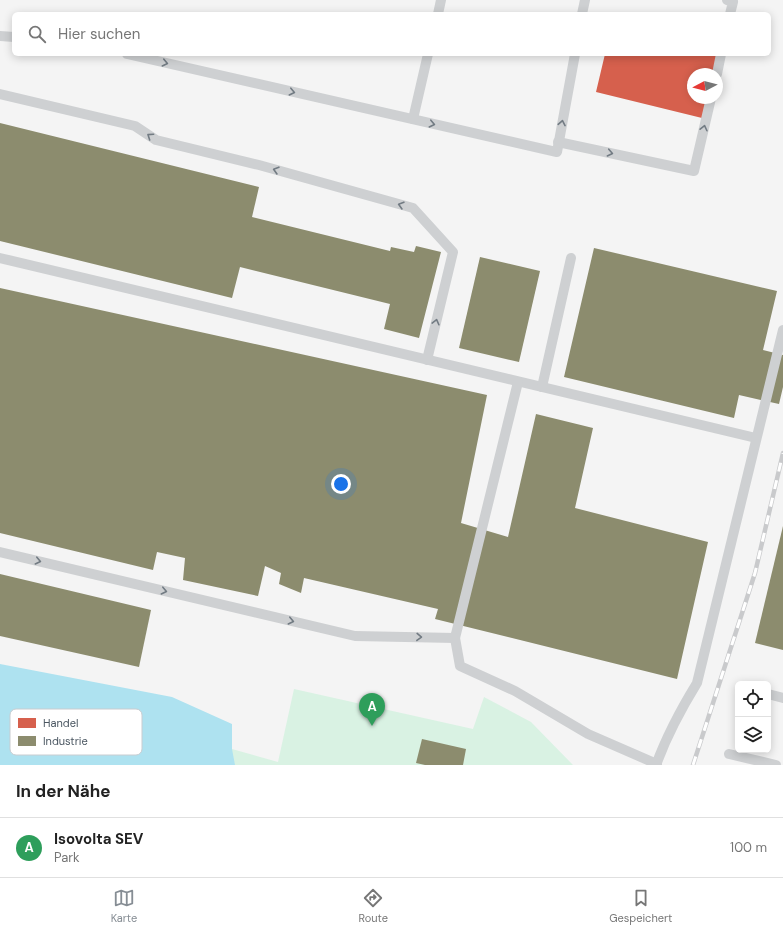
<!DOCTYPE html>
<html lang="de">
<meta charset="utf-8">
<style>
:root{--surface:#fff;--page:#f6f6f6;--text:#222;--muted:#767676;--line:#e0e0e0;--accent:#868d94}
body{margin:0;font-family:"DM Sans",sans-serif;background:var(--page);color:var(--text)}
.controls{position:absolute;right:12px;bottom:12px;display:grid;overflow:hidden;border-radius:6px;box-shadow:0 2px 10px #0003}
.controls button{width:36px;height:36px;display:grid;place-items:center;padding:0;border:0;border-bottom:1px solid var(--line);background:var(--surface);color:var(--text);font:20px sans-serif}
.compass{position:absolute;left:687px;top:68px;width:36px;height:36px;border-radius:50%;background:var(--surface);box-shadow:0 2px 10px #0003;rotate:263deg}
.you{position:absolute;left:341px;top:484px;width:14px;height:14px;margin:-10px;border:3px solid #fff;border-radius:50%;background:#1a73e8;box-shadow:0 0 0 6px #1a73e833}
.badge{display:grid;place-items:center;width:26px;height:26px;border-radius:50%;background:var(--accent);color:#fff;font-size:13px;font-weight:700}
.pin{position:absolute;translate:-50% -33px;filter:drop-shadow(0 1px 2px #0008)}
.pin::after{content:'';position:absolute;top:21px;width:14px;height:12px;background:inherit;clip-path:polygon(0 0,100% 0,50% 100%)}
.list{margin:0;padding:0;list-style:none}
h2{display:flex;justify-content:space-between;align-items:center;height:52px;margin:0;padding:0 16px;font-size:17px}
h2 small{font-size:13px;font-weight:400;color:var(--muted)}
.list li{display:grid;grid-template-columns:26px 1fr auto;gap:12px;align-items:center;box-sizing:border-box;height:60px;padding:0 16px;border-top:1px solid var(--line)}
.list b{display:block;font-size:15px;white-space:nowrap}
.list p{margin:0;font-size:13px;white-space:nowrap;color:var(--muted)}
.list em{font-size:13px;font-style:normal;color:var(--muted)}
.icon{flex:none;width:22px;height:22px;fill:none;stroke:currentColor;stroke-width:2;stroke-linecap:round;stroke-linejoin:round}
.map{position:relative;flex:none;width:783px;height:765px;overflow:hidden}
.search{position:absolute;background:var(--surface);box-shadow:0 2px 10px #0003;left:12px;right:12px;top:12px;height:44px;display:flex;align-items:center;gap:10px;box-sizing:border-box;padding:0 14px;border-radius:6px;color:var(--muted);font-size:15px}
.sheet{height:112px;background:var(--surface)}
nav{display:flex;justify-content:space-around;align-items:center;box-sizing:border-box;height:56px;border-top:1px solid var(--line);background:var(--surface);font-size:11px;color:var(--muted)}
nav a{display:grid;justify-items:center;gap:2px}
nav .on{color:var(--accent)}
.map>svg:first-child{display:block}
.green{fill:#d9f2e3}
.water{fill:#aee2f0}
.shops{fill:#d6604d}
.industry{fill:#8c8c6e}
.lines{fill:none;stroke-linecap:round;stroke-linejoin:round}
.lane{stroke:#ced0d2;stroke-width:10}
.rail-casing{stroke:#c9cacc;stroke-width:4.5}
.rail{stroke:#fff;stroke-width:3;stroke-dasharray:9;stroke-linecap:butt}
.oneway{stroke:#727b83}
.key{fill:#fff;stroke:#c9ccd0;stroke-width:1}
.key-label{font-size:11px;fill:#4a5661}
</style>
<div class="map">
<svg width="783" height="765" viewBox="0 0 783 765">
<rect width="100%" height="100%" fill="#f4f4f4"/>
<path class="green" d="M294,689L473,729L484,697L531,722L573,765H107L232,749L278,762Z"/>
<path class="water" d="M0,664L172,697L232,724V749L235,765H0Z"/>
<path class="shops" d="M605,54H718L713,74H693V98H707L702,118L596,92Z"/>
<g class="industry">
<path d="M0,123L259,187L252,217L390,251L391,247L414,252L416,246L441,252L419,338L384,329L390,304L240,267L232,298L0,241Z"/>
<path d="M594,248L777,291L763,350L783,355V387L779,404L739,395L734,418L564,377Z"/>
<path d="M480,257L540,271L519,362L459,348Z"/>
<path d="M0,288L487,395L461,523L508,537L536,414L593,428L575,508L708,542L677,679L435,619L438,609L304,578L301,593L279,584L281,573L265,566L258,596L183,580L185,558L157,552L153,570L0,533Z"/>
<path d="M783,526V650L755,643Z"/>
<path d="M0,574L151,610L139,667L0,636Z"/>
<path d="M422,739L466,749L463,765H425L416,763Z"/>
</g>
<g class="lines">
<g class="lane">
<path d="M727,0L733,2L730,14"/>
<path d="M438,14L441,0"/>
<path d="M582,14L585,0"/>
<path d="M0,36L14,37"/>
<path d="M127,54L557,152L575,54"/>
<path d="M717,74L721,54"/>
<path d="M0,94L135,126L156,140L259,165L413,208L453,252L427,360"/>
<path d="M413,119L428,54"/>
<path d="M558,142L694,171L711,98"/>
<path d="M0,258L756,438"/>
<path d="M542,387L571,258"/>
<path d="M0,552L355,636L455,638L518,382"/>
<path d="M455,638L460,666L515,691L588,734L657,764"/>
<path d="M768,694L783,698"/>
<path d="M729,754L776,765"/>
<path d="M656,765C667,735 681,709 697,683L783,330"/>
</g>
<defs>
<path id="rail" d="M693,765L755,573L783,453"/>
</defs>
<use href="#rail" class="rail-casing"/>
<use href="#rail" class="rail"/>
</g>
<defs><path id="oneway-chevron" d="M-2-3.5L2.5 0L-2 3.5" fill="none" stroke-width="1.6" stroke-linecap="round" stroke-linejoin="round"/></defs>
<g class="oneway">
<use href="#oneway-chevron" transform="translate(165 63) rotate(13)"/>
<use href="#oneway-chevron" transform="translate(292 92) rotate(13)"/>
<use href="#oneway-chevron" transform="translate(562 123) rotate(-79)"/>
<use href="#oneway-chevron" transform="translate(432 124) rotate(13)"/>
<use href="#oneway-chevron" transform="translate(704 128) rotate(-77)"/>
<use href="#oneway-chevron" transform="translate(150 136) rotate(-146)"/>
<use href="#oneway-chevron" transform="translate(610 153) rotate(12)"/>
<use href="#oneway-chevron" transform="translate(276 170) rotate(-164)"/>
<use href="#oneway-chevron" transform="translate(401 205) rotate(-164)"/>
<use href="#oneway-chevron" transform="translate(436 322) rotate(-76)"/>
<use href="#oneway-chevron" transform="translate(38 561) rotate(13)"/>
<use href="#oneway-chevron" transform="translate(164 591) rotate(13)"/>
<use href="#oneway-chevron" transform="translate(291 621) rotate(13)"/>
<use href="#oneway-chevron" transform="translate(419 637) rotate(2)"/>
</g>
<rect x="10" y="709" width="132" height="46" rx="6" class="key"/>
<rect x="18" y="718" width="18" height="10" fill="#d6604d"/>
<rect x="18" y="736" width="18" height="10" fill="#8c8c6e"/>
<g class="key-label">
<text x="43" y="727">Handel</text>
<text x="43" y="745">Industrie</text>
</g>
</svg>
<div class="controls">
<button><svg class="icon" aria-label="locate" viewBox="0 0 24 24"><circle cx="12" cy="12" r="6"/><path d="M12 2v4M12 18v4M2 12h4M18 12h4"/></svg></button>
<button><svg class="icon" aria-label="layers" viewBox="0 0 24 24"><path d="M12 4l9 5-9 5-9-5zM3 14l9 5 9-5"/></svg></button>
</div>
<svg class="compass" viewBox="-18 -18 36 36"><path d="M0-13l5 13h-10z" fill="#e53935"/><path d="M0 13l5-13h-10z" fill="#767676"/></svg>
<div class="you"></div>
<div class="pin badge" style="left:372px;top:726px;background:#2e9e5b">A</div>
<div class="search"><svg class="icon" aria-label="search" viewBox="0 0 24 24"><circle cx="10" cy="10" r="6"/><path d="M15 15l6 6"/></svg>Hier suchen</div>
</div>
<section class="sheet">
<h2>In der Nähe<small></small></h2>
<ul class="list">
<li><span class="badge" style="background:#2e9e5b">A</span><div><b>Isovolta SEV</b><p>Park</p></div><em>100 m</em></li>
</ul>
</section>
<nav>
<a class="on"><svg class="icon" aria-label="map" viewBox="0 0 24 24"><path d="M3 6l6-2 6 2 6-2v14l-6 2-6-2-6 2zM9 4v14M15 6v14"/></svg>Karte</a>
<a><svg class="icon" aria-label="directions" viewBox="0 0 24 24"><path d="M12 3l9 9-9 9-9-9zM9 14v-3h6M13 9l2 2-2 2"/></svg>Route</a>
<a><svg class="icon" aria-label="saved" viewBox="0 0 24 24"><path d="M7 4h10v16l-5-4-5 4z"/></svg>Gespeichert</a>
</nav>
